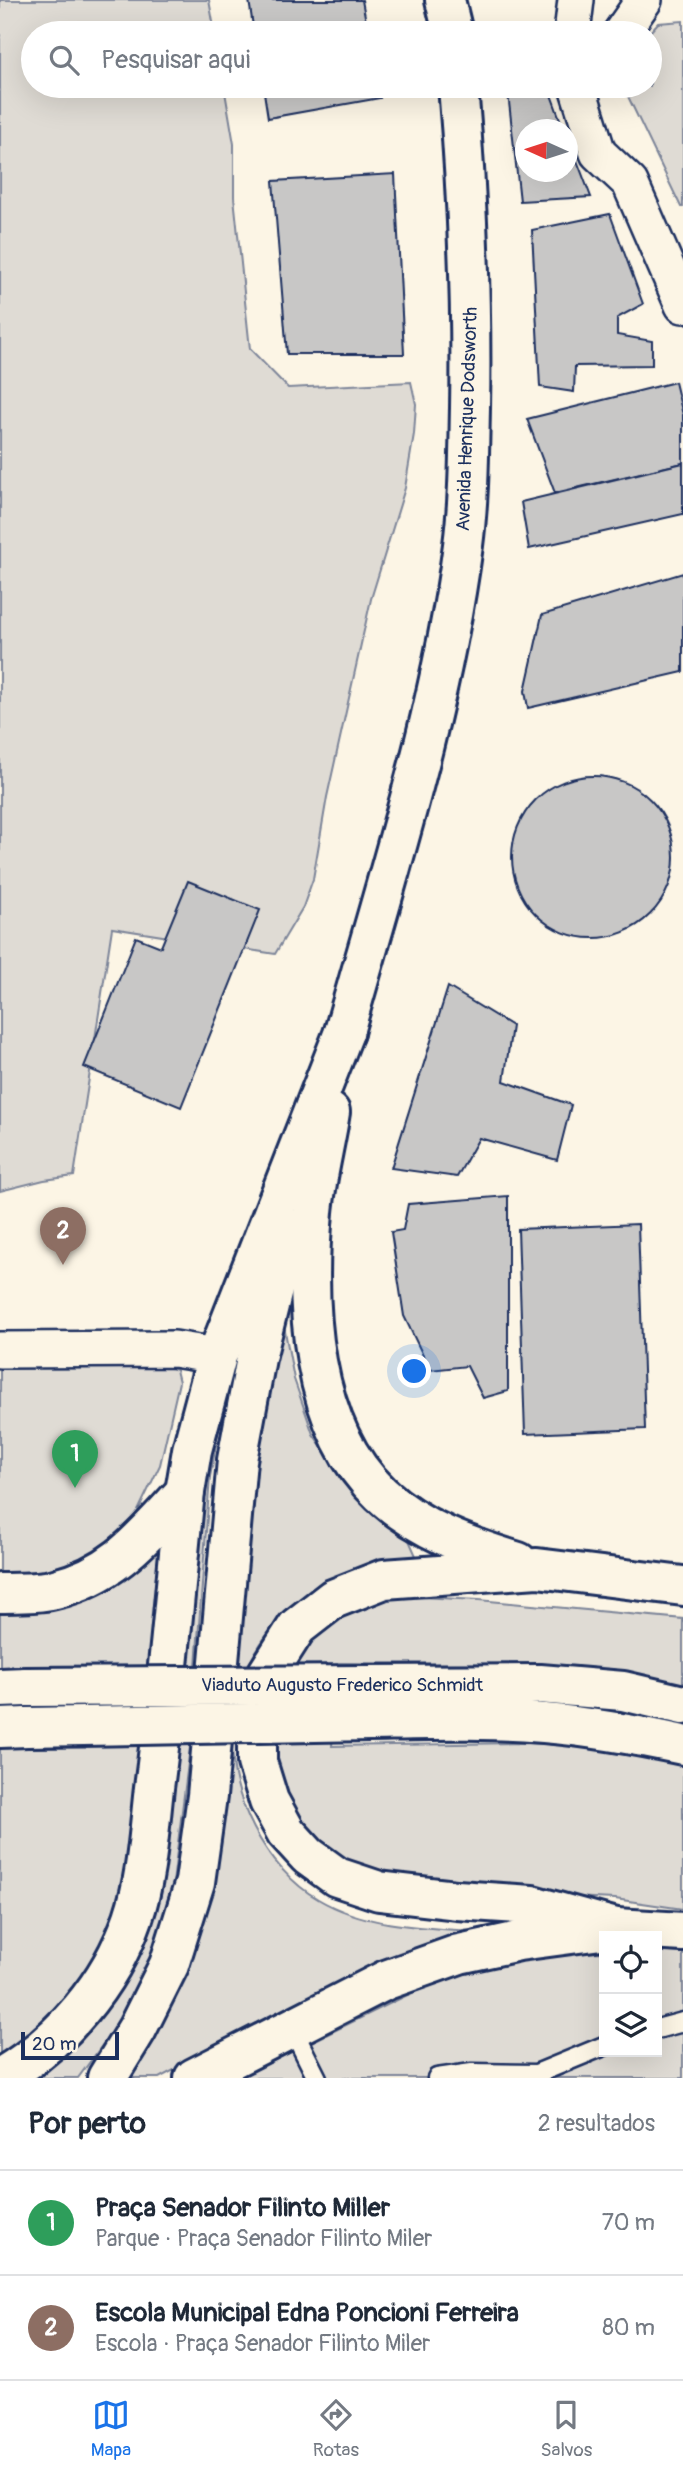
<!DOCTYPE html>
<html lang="pt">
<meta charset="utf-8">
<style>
:root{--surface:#fff;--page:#f6f6f7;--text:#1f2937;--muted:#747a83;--line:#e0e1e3;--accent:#1a73e8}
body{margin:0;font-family:Pangolin,sans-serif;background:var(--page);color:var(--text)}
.controls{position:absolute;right:21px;bottom:21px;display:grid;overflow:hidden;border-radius:0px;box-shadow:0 7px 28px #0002}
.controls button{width:63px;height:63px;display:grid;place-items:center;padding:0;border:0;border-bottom:2px solid var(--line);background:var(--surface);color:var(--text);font:35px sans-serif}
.compass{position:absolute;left:515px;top:119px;width:63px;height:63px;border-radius:50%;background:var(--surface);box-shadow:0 7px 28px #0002;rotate:273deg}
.scale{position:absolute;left:21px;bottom:18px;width:98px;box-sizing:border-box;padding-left:7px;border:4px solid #1b2f5e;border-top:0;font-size:19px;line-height:24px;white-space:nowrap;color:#1b2f5e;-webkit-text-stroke:5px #fcf5e5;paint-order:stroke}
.you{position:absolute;left:415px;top:1372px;width:24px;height:24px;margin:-18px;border:5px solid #fff;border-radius:50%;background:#1a73e8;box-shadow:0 0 0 10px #1a73e833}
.badge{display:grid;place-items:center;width:46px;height:46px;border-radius:50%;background:var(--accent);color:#fff;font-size:23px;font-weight:700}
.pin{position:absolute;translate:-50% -58px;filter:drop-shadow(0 2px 4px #0008)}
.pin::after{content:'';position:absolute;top:37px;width:24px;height:21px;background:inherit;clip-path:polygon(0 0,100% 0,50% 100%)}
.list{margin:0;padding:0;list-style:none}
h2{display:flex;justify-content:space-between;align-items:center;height:91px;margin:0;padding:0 28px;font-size:30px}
h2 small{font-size:23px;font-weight:400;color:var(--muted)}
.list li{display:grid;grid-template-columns:46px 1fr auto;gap:21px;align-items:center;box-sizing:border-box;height:105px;padding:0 28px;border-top:2px solid var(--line)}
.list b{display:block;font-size:26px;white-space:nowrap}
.list p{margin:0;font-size:23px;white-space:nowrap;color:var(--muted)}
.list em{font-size:23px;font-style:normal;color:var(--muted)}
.icon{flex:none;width:38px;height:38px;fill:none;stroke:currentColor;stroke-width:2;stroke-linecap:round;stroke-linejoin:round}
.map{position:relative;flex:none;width:683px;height:2078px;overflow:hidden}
.search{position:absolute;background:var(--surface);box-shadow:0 7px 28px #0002;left:21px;right:21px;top:21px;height:77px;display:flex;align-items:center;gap:18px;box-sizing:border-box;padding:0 24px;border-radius:38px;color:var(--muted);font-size:26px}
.sheet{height:301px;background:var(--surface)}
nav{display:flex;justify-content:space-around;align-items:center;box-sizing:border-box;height:98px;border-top:2px solid var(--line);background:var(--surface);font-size:19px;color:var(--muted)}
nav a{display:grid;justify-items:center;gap:4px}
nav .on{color:var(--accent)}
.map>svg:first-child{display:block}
.green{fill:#dfdbd4;stroke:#7d8599;stroke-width:2}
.building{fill:#c8c7c6;stroke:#1b2f5e;stroke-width:2}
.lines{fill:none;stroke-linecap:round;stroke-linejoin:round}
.service-casing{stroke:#1b2f5e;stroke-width:23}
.minor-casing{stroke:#1b2f5e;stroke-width:40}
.primary-casing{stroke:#1b2f5e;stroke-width:44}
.trunk-casing{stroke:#1b2f5e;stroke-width:44}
.service{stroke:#fcf5e5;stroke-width:18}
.minor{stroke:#fcf5e5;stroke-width:35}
.primary{stroke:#fcf5e5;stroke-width:38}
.trunk{stroke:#fcf5e5;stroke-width:38}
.trunk-bridge-casing{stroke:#1b2f5e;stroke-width:44;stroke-linecap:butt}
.trunk-bridge{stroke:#fcf5e5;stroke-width:38}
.labels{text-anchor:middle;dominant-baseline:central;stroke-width:7;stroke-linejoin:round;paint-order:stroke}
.street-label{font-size:19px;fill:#1b2f5e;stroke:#fcf5e5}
</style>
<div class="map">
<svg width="683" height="2078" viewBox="0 0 683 2078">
<rect width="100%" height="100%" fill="#fcf5e5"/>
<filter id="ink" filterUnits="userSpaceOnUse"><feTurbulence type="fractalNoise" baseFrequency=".0143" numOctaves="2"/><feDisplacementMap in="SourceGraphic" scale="14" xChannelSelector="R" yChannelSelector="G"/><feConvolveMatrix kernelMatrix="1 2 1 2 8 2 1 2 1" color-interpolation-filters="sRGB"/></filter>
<g filter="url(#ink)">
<g class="green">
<path d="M0,0H209L215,33H33V86H224L234,144V197L250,349L288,388L411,382L416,404L414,434L405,488L371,599L327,797L313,879L303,907L275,954L112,928L74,1176L44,1180L0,1191Z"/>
<path d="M683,21V207H681L623,86H650L649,33L658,23Z"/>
<path d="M284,1326L294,1379L313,1434L346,1481L386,1521L409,1540L417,1558C383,1564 349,1566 320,1585C290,1603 262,1636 247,1668C243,1679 242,1693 240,1705C238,1715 234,1726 233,1736C227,1795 267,1870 318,1899C363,1926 421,1928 473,1931L408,1952L261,2024L159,2078H130L171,2004L185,1971L254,1447Z"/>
<path d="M0,1363L160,1364L176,1370L179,1382L160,1465L138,1511L108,1554L77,1572L0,1575Z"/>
<path d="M231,1364L210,1477L190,1747L172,1891L163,1930L144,1974L120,2021L78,2078H34C70,2039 124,1992 145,1944C161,1906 165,1865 170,1825C174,1787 179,1748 182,1709C191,1593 200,1477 231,1364Z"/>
<path d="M159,1548C151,1632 145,1717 135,1801C133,1826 132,1869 124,1891C100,1963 62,2014 0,2058V1748H85L90,1666L0,1667V1612L90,1596L124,1579Z"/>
<path d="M398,1596L479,1600L683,1619V1686L626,1672L528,1664L339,1663L332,1746L525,1743L601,1747L683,1763V1909L615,1899L438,1891L330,1861L277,1789L276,1703L298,1661L313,1639L334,1618L364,1605Z"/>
<path d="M657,1951L683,1953V2078H238L438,1980L550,1954L604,1952V2052H657Z"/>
</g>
<g class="building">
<path d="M249,0H362L368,33H254Z"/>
<path d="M263,86H377L380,98L268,118Z"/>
<path d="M550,92L564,130H526V172H568V137L591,197L520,201L508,93Z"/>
<path d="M395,174L404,354H287L273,181Z"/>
<path d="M610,214L643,304L617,318V335L652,341V365L575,366L574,392L540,387L532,230Z"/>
<path d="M675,382L683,415V463L555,493L527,419Z"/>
<path d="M683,463V514L529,549L521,502Z"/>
<path d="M683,573V672L528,708L525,691L542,615Z"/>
<circle cx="593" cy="857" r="81"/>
<path d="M188,881L260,910L181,1107L84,1067L136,937L161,947Z"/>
<path d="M448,987L512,1026L504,1081L571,1105L557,1160L479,1138L457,1177L391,1168Z"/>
<path d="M508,1196V1391L483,1398L467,1366L430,1370L404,1316L391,1232L403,1230L408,1204Z"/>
<path d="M638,1224L645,1429L525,1434L518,1229Z"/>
</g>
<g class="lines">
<defs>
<g id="service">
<path d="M292,2028L317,2078"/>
<path d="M657,2029L683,2022"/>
<path d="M437,2078L472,2073L536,2074L604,2046"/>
</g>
<g id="minor">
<path d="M572,33L576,0"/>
<path d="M621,33L644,0"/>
<path d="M577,86L598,153L630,183L683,305"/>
<path d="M0,1350L174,1349L217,1356"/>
</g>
<g id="primary">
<path d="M445,0L453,33"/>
<path d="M344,1032C389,871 441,711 463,545C469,500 469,453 470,408C472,300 467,193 458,86"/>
</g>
<g id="trunk">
<path d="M330,1112C325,1145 316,1178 313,1212C305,1303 309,1426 381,1494C419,1530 469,1547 518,1562"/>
<path d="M0,1593C17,1592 38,1594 55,1589C116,1574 144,1536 185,1492"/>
<path d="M368,1685L540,1684L623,1691L683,1705"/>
<path d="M0,1688L26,1687"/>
<path d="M370,1721C428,1720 486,1718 544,1723C590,1727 637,1735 683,1745"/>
<path d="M0,1728L27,1727"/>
<path d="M616,1928L532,1905L457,1900L379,1891L337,1877L308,1856L286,1832L269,1801L257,1762V1706L267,1674L297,1627L333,1599L384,1579L537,1568L683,1586"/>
<path d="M0,2078C60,2043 110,1985 133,1918C147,1877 149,1831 154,1788C167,1690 175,1591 185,1492L192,1450L217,1356L344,1032"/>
<path d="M107,2078L137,2029L169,1965L195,1882L207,1796L237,1460L256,1358L288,1229"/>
<path d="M194,2078L386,1980L459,1954L519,1941L616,1928L683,1932"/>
</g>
</defs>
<use href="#service" class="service-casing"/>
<use href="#minor" class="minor-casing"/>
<use href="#primary" class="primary-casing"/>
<use href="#trunk" class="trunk-casing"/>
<use href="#service" class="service"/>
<use href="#minor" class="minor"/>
<use href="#primary" class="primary"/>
<use href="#trunk" class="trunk"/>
<defs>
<g id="trunk-bridge">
<path d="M26,1687L368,1685"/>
<path d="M27,1727L370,1721"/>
</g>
</defs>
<use href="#trunk-bridge" class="trunk-bridge-casing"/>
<use href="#trunk-bridge" class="trunk-bridge"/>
</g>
</g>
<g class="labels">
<g class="street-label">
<text transform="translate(467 419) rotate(-88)">Avenida Henrique Dodsworth</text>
<text x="342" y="1685">Viaduto Augusto Frederico Schmidt</text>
</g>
</g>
</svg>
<div class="controls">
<button><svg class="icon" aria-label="locate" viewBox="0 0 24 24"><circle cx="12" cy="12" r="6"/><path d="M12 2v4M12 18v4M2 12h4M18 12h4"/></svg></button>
<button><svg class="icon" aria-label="layers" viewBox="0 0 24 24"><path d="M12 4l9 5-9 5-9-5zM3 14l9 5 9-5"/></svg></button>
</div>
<svg class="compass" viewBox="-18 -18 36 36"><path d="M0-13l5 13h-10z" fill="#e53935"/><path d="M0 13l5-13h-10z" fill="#747a83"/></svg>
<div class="scale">20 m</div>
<div class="you"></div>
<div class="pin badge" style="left:75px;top:1488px;background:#2e9e5b">1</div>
<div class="pin badge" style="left:63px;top:1265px;background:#8d6e63">2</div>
<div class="search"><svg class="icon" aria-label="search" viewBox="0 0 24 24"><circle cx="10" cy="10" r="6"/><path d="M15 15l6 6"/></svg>Pesquisar aqui</div>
</div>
<section class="sheet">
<h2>Por perto<small>2 resultados</small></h2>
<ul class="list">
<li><span class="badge" style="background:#2e9e5b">1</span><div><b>Praça Senador Filinto Miller</b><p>Parque · Praça Senador Filinto Miler</p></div><em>70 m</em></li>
<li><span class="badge" style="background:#8d6e63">2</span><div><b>Escola Municipal Edna Poncioni Ferreira</b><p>Escola · Praça Senador Filinto Miler</p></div><em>80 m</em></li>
</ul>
</section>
<nav>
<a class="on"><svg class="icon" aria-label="map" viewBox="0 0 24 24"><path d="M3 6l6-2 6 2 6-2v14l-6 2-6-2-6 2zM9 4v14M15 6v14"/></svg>Mapa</a>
<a><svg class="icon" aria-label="directions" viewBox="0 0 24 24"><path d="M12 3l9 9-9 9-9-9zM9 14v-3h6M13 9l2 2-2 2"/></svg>Rotas</a>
<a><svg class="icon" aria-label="saved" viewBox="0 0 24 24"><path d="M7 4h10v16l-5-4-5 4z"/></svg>Salvos</a>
</nav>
